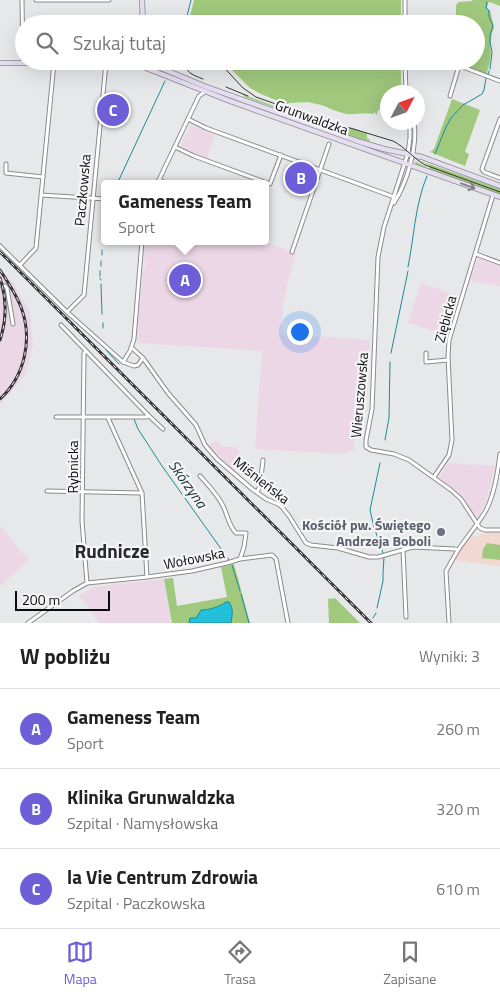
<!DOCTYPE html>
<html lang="pl">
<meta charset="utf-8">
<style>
:root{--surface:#fff;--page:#f6f6f6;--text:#222;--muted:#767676;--line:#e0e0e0;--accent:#6e5fd9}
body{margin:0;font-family:"Titillium Web",sans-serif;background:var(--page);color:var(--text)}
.compass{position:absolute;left:380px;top:85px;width:45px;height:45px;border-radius:50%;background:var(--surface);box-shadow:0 5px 20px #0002;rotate:49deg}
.scale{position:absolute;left:15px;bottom:12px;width:95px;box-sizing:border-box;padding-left:5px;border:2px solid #0b0b0c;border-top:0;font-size:14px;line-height:18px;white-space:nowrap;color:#0b0b0c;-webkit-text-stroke:4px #f5f5f7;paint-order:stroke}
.you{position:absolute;left:299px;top:331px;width:18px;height:18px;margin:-12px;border:4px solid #fff;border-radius:50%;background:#1a73e8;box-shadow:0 0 0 8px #1a73e833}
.badge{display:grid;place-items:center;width:32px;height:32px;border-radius:50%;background:var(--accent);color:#fff;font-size:16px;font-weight:700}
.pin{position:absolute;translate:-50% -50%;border:2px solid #fff;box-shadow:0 1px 5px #0006}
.popup{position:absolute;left:101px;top:180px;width:168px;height:65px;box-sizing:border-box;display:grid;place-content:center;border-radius:5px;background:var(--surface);filter:drop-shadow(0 1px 4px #0005);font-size:16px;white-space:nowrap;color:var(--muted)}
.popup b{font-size:19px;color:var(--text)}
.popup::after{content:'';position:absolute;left:50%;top:100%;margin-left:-10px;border:10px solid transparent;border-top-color:var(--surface)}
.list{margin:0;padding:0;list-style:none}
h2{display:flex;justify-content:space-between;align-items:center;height:65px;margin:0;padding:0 20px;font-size:21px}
h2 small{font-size:16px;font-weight:400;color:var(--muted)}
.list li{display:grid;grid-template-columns:32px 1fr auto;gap:15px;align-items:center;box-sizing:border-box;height:80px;padding:0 20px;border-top:1px solid var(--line)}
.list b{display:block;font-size:19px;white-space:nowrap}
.list p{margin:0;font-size:16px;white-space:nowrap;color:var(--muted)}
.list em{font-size:16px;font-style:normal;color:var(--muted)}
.icon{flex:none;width:28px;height:28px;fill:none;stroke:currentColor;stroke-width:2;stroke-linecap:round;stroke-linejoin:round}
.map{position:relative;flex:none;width:500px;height:623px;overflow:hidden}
.search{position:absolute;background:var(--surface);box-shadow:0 5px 20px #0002;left:15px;right:15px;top:15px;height:55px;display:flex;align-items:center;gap:12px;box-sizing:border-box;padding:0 18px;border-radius:28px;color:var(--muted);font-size:19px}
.sheet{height:305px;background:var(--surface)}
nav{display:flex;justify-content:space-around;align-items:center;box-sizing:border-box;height:70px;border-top:1px solid var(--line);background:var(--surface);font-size:14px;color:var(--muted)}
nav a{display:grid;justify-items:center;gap:2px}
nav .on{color:var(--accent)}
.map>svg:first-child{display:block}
.industrial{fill:#ecd7e6}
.education{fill:#f1d8d0}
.green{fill:#a0c97e}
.water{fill:#22c0da;stroke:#1b8a9c}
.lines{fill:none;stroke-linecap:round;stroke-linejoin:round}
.stream{stroke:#1b8a9c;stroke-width:1}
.street-casing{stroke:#8b8b8d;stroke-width:5}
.secondary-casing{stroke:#8b8b8d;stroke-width:6}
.street{stroke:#fff;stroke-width:3}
.secondary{stroke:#e5ddf0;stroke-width:4.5}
.tram{stroke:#353536;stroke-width:1}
.rail-casing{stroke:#353536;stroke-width:3}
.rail{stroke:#f5f5f7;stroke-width:1;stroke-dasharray:4;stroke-linecap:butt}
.oneway{stroke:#837e89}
.worship-dot{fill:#6b7280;stroke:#f5f5f7;stroke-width:2}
.labels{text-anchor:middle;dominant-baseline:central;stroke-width:4.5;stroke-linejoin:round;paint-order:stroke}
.street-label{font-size:14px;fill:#0b0b0c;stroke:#f5f5f7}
.worship-label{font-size:14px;font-weight:bold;fill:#5b616d;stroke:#f5f5f7;text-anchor:end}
.water-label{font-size:15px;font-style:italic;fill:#1a3237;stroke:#f5f5f7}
.district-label{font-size:19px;font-weight:bold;fill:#292a2b;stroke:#f5f5f7}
</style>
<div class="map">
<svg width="500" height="623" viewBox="0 0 500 623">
<rect width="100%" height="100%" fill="#e7e8ea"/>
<g class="industrial">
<path d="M191,125L215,134L207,158L180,147Z"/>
<path d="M145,241H263L296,253L287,284L284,303L280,334L370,340L367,400H363L362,424L361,425H355L354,450L341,454L255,449L262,351L137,343L139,304L140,303L143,270L145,269L146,263L144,261Z"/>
<path d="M478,257L500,265V286L471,281Z"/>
<path d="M0,269L14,284L30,312L33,346L25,376L0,404Z"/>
<path d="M421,283L458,296L444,334L408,323Z"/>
<path d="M217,441L221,446L237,447L243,461L233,470L207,445Z"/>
<path d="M448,463L495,466L487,500L479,516L476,518L458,492L439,479V477Z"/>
<path d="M0,526L29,560L0,586Z"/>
<path d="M164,579L172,623H100L79,596L93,587Z"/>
</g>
<path class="education" d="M485,532L500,533V566L454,560L472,535L476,538L480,534H485Z"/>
<g class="green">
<path d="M194,0H401V24H188Z"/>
<path d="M473,0H500V6L490,2L488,3L487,8L490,10L494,27L492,33L490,45L491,53L489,66L486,75L450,61H476V24H450L456,14V5L459,2L472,1Z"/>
<path d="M223,61H401V92H388L387,108L378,110L377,115L374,112L373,114C364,112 355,115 346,114C338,112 331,109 324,106C319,104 314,104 309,102L289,103L288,105L261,94L250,88Z"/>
<path d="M242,94L290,112L291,109L367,133V138L369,139L370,141L362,140L282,111L273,107L245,97Z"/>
<path d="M452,99L480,110L465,152L469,154L465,166L430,152L434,149Z"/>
<path d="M418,160L500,189V195L419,166L416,164L415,161L429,169L430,166Z"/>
<path d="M487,543L500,545V560L482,558L483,549Z"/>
<path d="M234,564L250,623H172L164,579L173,578L177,606L227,597L221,567Z"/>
<path d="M335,598L360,623H329L328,599Z"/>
</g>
<path class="water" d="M226,602H229C234,609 232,616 231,623H189L190,618H196L201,610C209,610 219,607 226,602Z"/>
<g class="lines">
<g class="stream">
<path d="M487,2L486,8L489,11V17L493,26L490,35V42L492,52L490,69"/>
<path d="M185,24L191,0"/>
<path d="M173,65L175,61"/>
<path d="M488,74L489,71"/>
<path d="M435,154L446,127L451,118L463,105L482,94L484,90L486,78"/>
<path d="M117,184L165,81"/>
<path d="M104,230L105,220"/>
<path d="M103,242L104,233"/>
<path d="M102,255V250"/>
<path d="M101,266V261"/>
<path d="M408,267C414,238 415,204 427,176"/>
<path d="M100,276V271"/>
<path d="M100,278L101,280"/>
<path d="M101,284L102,314"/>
<path d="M103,323V328"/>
<path d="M106,350L119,364"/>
<path d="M391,353L408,271"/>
<path d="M134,419L138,429L162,466L229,560"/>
<path d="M385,440L389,418L390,362"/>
<path d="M380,463L370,510L374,527L383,553"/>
<path d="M232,565L240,591"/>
<path d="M241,594L249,623"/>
<path d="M377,608L383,581V574L384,557"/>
<path d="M373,618L376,613"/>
</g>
<defs>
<g id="street">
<path d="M22,0L23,63"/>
<path d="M36,0H109"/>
<path d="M405,0V24"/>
<path d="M405,61L406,92"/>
<path d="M447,61L500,81"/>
<path d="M450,96L459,66"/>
<path d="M188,119L206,128L394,197"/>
<path d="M500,119L482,169L484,172L500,178"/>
<path d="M410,122V138L408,153L384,227L378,257L372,409L366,440V447L371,450L394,454L409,460L451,490L461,499L480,528L485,530H500"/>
<path d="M175,147L194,156L270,184L281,155"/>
<path d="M6,164V173L43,177"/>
<path d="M159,180L169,184"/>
<path d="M157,184L199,96L206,91"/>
<path d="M41,195L105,199"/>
<path d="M394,203C407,182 418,147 414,122"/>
<path d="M0,246L67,312L123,362L134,366L138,365L143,358"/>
<path d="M292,252L329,144"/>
<path d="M476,254L500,263"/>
<path d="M20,265L36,248L54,63"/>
<path d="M0,285L5,286L7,288L13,324"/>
<path d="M67,312L84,295L106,63"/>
<path d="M61,325L149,416L163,429"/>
<path d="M132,348L143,358L168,393L196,425L205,445L217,459L252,489L266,499L278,504L282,507L289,516L306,543L311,545L338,548L369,557H378L413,547L455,549L458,550C467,537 477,525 485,512C494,497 498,471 500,454"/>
<path d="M86,351L84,353L82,521L87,583"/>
<path d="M426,353V362L448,360"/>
<path d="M123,362L130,351L134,339L142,241"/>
<path d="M56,417H146L149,416"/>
<path d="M108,418L142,493L147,577"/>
<path d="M200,476C209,486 219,496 224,508C228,517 229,526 236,533H246L244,547L240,559"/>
<path d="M434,477L449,455L452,440L448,357L449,340L493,195"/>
<path d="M47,491L142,493"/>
<path d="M257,492L260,486L263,460"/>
<path d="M403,550L406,617"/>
<path d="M28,623L73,591L87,583L147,577L192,571L227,563L240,559L272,555L276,559L288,623"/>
<path d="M449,623L446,571L458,550"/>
</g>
<g id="secondary">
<path d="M142,0L143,24"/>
<path d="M140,61L149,63L204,86L360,142L384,149L422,157L500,186"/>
<path d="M0,63H116L141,66L230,101L500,197"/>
</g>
</defs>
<use href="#street" class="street-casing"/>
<use href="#secondary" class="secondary-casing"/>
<use href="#street" class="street"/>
<use href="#secondary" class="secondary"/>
<g class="tram">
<path d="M185,61C185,73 193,75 203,79"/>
<path d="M218,61L243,88L256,97L304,114L393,141C405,147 413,158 425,165L500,192"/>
<path d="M226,87L248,96"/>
</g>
<defs>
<g id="rail">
<path d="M0,252L371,623"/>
<path d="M0,270C8,282 16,294 21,307C33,339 25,376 0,399"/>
<path d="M0,278C7,299 7,319 0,340"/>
</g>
</defs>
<use href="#rail" class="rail-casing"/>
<use href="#rail" class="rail"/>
</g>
<defs><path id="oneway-shaft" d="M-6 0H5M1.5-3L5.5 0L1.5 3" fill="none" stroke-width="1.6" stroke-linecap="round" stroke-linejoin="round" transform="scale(1.25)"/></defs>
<use class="oneway" href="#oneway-shaft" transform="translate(468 186) rotate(20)"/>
<circle class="worship-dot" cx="441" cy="532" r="5"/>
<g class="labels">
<g class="street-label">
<text transform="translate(312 117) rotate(20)">Grunwaldzka</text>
<text transform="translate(82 190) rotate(-85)">Paczkowska</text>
<text transform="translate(445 319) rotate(-75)">Ziębicka</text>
<text transform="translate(359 395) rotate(-85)">Wieruszowska</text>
<text transform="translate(72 467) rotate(-90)">Rybnicka</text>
<text transform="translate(262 480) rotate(38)">Miśnieńska</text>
<text transform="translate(194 558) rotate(-11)">Wołowska</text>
</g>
<g class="worship-label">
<text x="431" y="524">Kościół pw. Świętego<tspan x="431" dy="16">Andrzeja Boboli</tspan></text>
</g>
<g class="water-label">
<text transform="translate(188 484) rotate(55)">Skórzyna</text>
</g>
<g class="district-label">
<text x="112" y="550">Rudnicze</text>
</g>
</g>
</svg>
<svg class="compass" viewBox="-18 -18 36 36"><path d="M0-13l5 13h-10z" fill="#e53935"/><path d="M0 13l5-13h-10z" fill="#767676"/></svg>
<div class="scale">200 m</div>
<div class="you"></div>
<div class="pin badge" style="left:185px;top:280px">A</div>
<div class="popup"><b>Gameness Team</b>Sport</div>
<div class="pin badge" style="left:301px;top:178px">B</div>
<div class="pin badge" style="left:113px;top:110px">C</div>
<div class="search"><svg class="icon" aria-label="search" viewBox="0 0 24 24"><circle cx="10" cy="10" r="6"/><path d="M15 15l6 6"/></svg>Szukaj tutaj</div>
</div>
<section class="sheet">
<h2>W pobliżu<small>Wyniki: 3</small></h2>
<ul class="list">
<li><span class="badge">A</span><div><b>Gameness Team</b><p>Sport</p></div><em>260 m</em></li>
<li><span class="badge">B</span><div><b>Klinika Grunwaldzka</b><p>Szpital · Namysłowska</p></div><em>320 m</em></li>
<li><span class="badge">C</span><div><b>la Vie Centrum Zdrowia</b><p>Szpital · Paczkowska</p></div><em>610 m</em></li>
</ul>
</section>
<nav>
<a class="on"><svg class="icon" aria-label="map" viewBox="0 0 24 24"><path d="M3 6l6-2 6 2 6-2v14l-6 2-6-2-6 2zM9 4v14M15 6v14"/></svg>Mapa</a>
<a><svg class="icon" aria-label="directions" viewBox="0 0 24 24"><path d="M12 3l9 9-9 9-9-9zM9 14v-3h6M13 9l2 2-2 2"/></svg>Trasa</a>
<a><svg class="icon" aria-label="saved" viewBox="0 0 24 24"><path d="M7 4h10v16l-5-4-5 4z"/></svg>Zapisane</a>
</nav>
